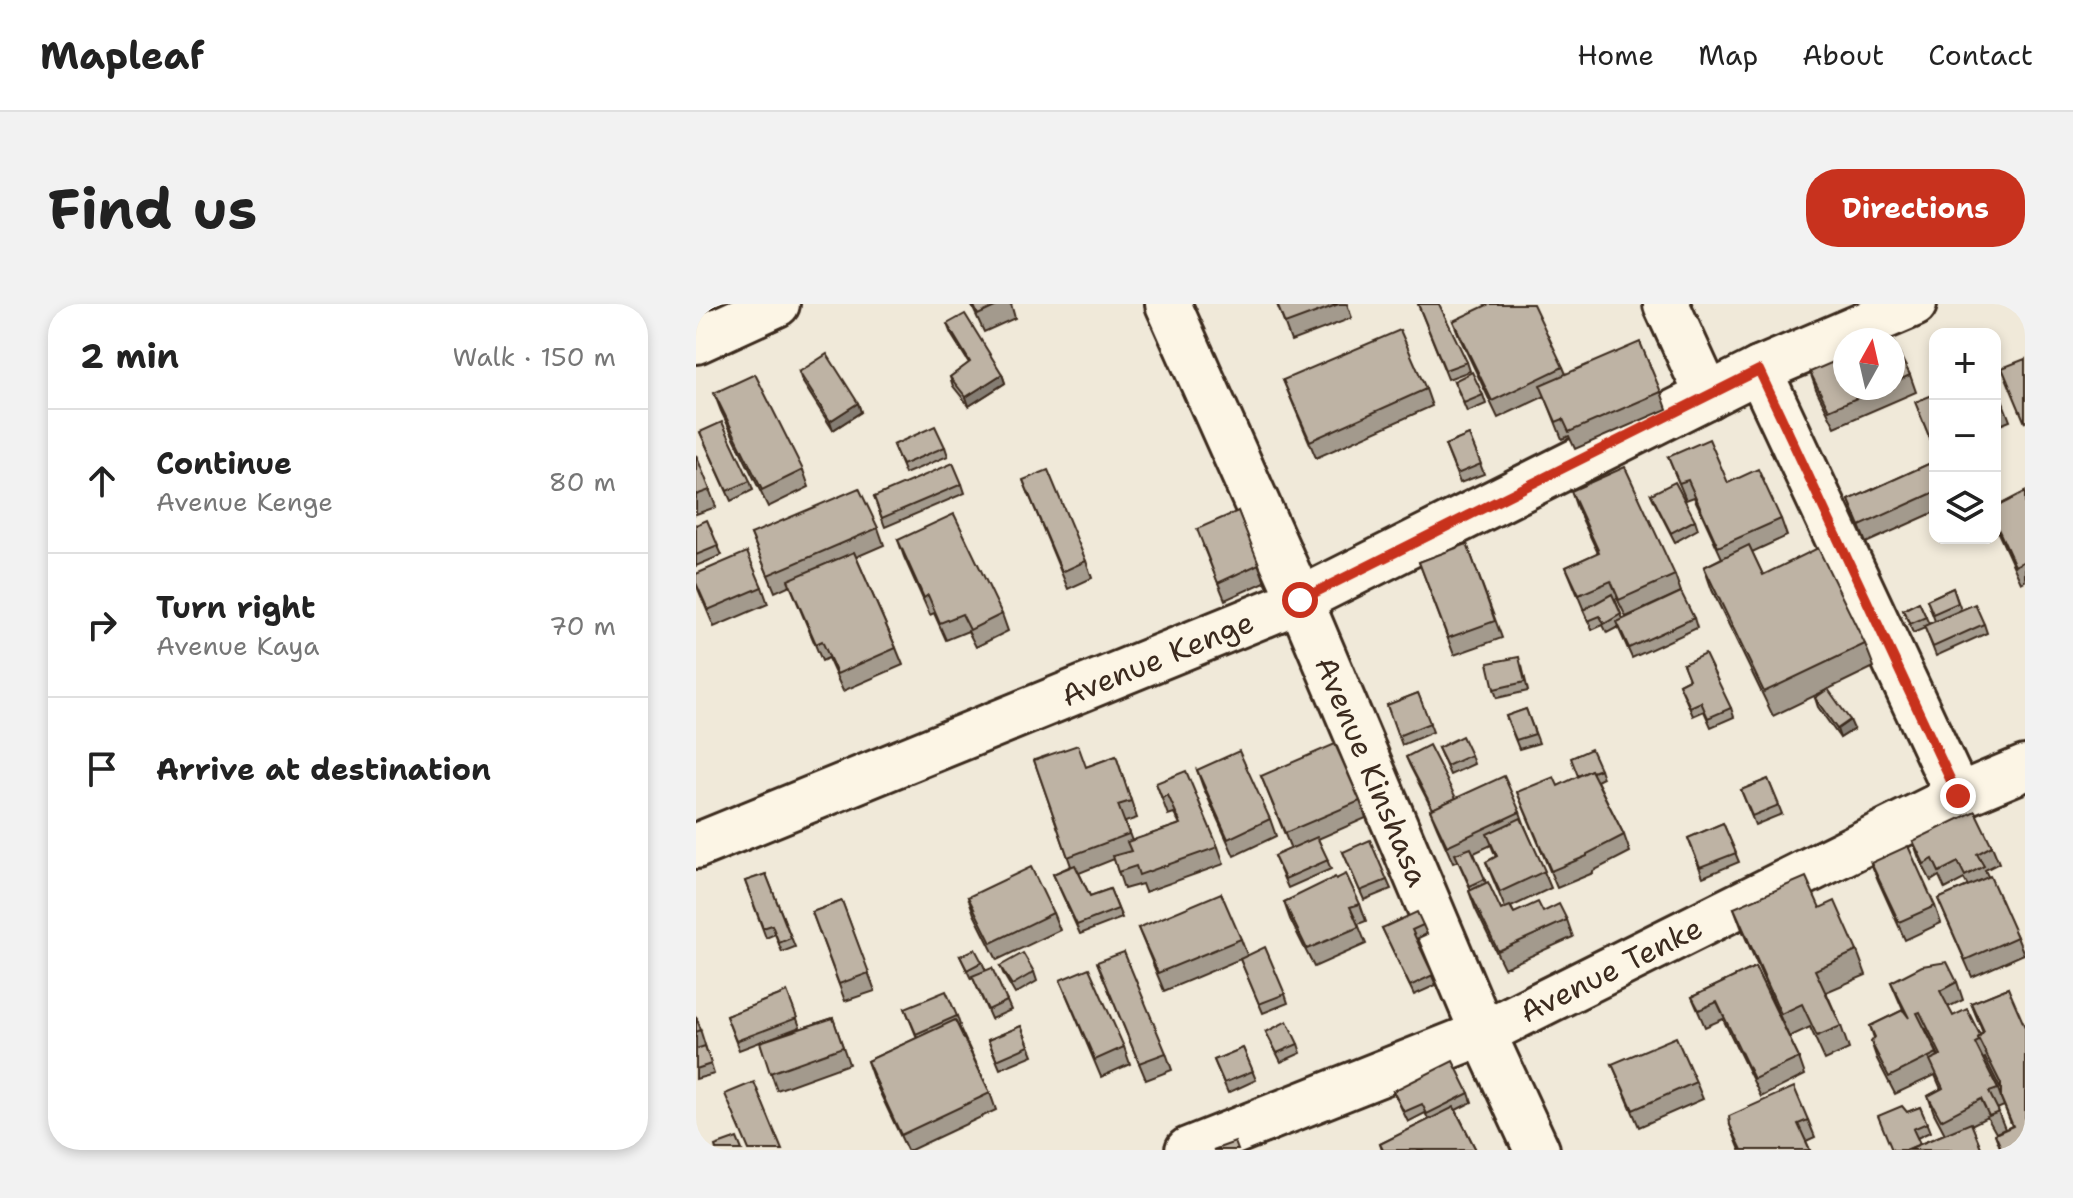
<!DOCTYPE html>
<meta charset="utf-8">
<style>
:root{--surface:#fff;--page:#f2f2f2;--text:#222;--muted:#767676;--line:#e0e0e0;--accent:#c8321e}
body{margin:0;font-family:"Shantell Sans",sans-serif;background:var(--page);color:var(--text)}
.controls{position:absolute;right:24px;top:24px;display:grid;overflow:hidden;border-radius:16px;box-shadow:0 4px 12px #0003}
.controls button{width:72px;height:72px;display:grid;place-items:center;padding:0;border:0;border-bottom:2px solid var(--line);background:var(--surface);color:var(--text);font:40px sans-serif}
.compass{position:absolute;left:1137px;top:24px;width:72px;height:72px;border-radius:50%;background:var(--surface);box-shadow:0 4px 12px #0003;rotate:8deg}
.stop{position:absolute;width:24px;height:24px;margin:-18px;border:6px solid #c8321e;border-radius:50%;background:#fff}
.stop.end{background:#c8321e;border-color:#fff;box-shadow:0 2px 8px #0008}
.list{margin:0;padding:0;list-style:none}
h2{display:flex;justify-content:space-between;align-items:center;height:104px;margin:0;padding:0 32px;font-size:34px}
h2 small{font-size:26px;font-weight:400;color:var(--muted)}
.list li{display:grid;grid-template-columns:52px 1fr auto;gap:24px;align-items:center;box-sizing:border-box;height:144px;padding:0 32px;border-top:2px solid var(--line)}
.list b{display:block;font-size:30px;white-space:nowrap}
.list p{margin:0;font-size:26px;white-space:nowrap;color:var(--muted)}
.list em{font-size:26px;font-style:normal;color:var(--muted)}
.icon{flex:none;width:44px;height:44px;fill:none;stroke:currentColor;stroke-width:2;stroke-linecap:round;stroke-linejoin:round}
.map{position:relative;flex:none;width:1329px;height:846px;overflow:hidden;border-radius:32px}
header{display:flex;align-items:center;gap:48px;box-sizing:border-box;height:112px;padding:0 40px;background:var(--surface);border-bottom:2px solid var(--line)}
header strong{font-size:38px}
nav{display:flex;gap:44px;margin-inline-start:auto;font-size:28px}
.intro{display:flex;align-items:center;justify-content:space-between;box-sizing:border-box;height:192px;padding:0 48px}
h1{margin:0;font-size:56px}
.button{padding:20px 36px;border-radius:32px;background:var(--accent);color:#fff;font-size:28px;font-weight:700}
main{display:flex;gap:48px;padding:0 48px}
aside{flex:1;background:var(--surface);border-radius:32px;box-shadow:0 4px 12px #0003}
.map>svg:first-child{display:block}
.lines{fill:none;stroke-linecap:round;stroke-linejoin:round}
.minor-casing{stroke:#3b2a1e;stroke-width:50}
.minor{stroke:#fcf5e5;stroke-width:44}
.wall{fill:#a39a8d;stroke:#3b2a1e;stroke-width:2;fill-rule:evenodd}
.shaded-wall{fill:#857d73;stroke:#3b2a1e;stroke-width:2}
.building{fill:#beb3a4;stroke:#3b2a1e;stroke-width:2}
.route{stroke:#c8321e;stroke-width:10}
.labels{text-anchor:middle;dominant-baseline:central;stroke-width:6;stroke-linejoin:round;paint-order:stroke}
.street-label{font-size:30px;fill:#3b2a1e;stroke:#fcf5e5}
</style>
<header>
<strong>Mapleaf</strong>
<nav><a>Home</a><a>Map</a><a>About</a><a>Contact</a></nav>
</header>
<div class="intro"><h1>Find us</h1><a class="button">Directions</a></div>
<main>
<aside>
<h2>2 min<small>Walk · 150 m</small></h2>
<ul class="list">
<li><svg class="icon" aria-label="ahead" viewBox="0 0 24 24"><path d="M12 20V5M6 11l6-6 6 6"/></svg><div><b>Continue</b><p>Avenue Kenge</p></div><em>80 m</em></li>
<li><svg class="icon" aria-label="right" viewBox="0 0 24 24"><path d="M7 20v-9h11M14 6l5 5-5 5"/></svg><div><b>Turn right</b><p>Avenue Kaya</p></div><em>70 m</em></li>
<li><svg class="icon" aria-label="arrive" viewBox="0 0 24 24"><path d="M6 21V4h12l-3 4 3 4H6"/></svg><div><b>Arrive at destination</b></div></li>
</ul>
</aside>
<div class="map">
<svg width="1329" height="846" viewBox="0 0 1329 846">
<rect width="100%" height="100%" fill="#f0e9d9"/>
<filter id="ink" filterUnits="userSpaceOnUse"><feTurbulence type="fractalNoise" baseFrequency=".0125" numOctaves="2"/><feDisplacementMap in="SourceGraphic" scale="16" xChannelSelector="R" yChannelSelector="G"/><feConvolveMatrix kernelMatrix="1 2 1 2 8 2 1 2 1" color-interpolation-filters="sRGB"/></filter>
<g filter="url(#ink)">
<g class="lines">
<defs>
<g id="minor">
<path id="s1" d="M472,0L604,296L787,729L841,846"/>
<path d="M970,0L1012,92"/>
<path d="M0,37L81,0"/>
<path d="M1063,66L1262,492"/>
<path id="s2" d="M0,542L604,296L1063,66L1218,0"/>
<path id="s3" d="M492,846L787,729L1262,492L1329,464"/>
</g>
</defs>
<use href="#minor" class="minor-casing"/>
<use href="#minor" class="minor"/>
</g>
<g class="wall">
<path d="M275,0H315L319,14L288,28Z"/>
<path d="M581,0H651L656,14L595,37Z"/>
<path d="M722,0L771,58L774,67L752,75Z"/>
<path d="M757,17L867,63L870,70L965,88L971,105L879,145L873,132L866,135L849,92L802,114L764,34Z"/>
<path d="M251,20L306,70L309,79L273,102L257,82L254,73L273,59L255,30Z"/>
<path d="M1197,38L1214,71L1220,88L1139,123L1120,85L1114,68L1149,84H1197Z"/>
<path d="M103,68L162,99L165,108L137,126L106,77Z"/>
<path d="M587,76L730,85L736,102L620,154Z"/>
<path d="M758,77L787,91L790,100L771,108Z"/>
<path d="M1299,78L1314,117L1299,123Z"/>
<path d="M18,89L107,166L113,183L72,203L25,107Z"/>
<path d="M4,128L54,177L57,186L35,197Z"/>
<path d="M773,131L788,170L764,179L749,141Z"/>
<path d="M197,141L249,143L252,152L209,170Z"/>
<path d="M0,151L20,203L0,210Z"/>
<path d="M972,153L1032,179L1085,215L1091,232L1056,248L1067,271L1169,340L1178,363L1077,412L1016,286L1008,263L1026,254L998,193L990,196Z"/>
<path d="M1239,157V208L1170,239L1153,196Z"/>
<path d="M327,176L390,257L396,274L372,285Z"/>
<path d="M266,180L269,189L189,223L178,193Z"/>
<path d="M875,187L979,271L985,288L930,313L921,294L919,295L927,315L998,314L1001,324L936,354L922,323L911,329L907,321L896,326L870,263L902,249L881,204Z"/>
<path d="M1329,188V277L1325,279L1299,222V189L1304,201Z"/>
<path d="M955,190L999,216L1002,225L979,238L959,199Z"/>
<path d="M542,207L569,278L529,296L507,242Z"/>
<path d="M0,221L22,242L26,251L0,262Z"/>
<path d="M182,224L188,241L160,253L200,344L207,361L147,387L132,354L126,357L94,281L79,288L55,230Z"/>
<path d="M202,236L306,310L312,327L280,343L272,327L250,336L238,309L234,311L208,253Z"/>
<path d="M771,240L806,334L758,351L723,258Z"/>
<path d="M0,270L66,283L72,300L18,323L0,280Z"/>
<path d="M1257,284L1265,306L1288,320L1291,329L1240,352L1229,324L1217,329L1207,306L1223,298L1233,320L1239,317L1231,296Z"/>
<path d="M987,360L1035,404L1038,413L1015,423L1008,407L997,412L983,380L993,375Z"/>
<path d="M826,362L832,387L801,394L798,385Z"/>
<path d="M722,389L737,428L706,441L691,401Z"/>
<path d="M1119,394L1158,425L1144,434L1122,403Z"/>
<path d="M830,405L843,439L823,445L810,412Z"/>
<path d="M742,444L775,451L778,460L754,471Z"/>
<path d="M420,452L441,514L429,518L436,537L484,520L478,509L472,511L460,479L522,543L528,560L449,588L446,580L428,585L418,555L383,569L394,592L414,585L426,614L384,630L357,570L375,562L338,456L390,463Z"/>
<path d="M710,453L760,494L824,508L830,525L855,584L815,603L818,609L847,608L871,616L877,633L808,664L779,604L773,587L775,586L762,557L757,559L741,523L734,506L736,505L714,462ZM795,541L800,553L790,558L809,604L805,606L790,579L778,549Z"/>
<path d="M904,465L907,474L901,477L928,531L934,548L897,567V569L861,584L821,488L862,482Z"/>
<path d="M501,466L574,515L580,532L538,552L507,483Z"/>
<path d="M565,472L664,497L670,514L622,535L635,565L592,584L578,552L595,545Z"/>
<path d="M1072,475L1086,510L1059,521L1045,486Z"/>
<path d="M1027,519L1043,558L1007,573L992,534Z"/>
<path d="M1217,537L1296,542L1303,559L1289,566L1321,633L1328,650L1276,673L1242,595L1272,582L1268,575L1249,585L1243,572L1235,577L1223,554Z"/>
<path d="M647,548L691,576L695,585L668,596Z"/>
<path d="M1175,559L1239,602L1245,619L1209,636L1182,576Z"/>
<path d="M70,570L99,643L86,648L79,630L70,634L49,577Z"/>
<path d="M640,575L664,600L670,617L662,620L670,640L618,663L594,615L588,598Z"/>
<path d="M272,593L357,609L364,626L301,656L278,610Z"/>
<path d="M146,597L179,687L149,697L116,608Z"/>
<path d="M1038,604H1124L1161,647L1170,671L1130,688L1145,722L1153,745L1129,756L1114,723L1093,733L1047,628Z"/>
<path d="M727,621L731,630L720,635L740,681L718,691L686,624Z"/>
<path d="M442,624L545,635L551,651L589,690L592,699L567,709L544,655L468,687Z"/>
<path d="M264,652L286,658L290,667L311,697L315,706L295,715L277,674L275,675Z"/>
<path d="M401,658L470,749L476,766L450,776Z"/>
<path d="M304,662L338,668L341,677L319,690L308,671Z"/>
<path d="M1059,663L1103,754L1109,771L1065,793L1027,715L1009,723L996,693Z"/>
<path d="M364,676L428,743L434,760L405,773Z"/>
<path d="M1195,678H1261L1267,696L1252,703L1257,712L1284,731L1287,729L1275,699L1312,684L1329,846H1305L1299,830L1316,822L1305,794V786L1289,754L1287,755L1302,785L1308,802L1301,805L1309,825L1300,829L1291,813L1275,821L1286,846H1196L1211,808L1224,803L1234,828L1221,834L1224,840L1249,830L1238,809L1232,792L1245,785L1239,771L1199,790L1181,755L1175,738L1178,734L1174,722L1207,706ZM1229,725H1230L1243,752H1242Z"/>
<path d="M91,688L104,723L43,746L30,712Z"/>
<path d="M209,704L261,712L264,721L263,722L294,789L300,806L215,846H211L177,774L171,757L221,734Z"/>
<path d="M0,712L18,770L0,775Z"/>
<path d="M137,714L153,760L81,786L64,738Z"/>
<path d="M325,722L337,751L304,765L292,736Z"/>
<path d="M570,728L602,740L605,749L585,758Z"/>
<path d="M547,744L560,776L532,789L518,756Z"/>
<path d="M916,760L1000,778L1007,795L943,823Z"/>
<path d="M697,787L773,789L776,798L760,806L780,846H686L684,840L733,816L729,809L712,818Z"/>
<path d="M1112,816L1119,833L1110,837L1114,846H1044L1034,821Z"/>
</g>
<g class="shaded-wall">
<path d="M306,70L309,79L273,102L270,93Z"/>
<path d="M162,99L165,108L137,126L134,117Z"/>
<path d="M1154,416L1158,425L1144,434L1141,425Z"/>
</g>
<g class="building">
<path d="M277,0H305L282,11Z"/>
<path d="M581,0H643L589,20Z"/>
<path d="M722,0H743L771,58L749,66Z"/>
<path d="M793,0H837L867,63L796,97L757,17Z"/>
<path d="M269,10L306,70L270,93L254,73L274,58L251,20Z"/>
<path d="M704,26L730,85L614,137L587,76Z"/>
<path d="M944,38L965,88L873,128L867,115L860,118L844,81Z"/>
<path d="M1197,38L1214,71L1197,79Z"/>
<path d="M131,50L162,99L134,117L103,68Z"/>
<path d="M1149,53V84H1184L1133,106L1114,68Z"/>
<path d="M1329,55V119L1306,64Z"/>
<path d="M776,68L787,91L768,99L758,77Z"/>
<path d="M59,70L107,166L66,186L18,89Z"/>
<path d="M1299,78L1308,100L1299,103Z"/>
<path d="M1239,90V147L1219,98Z"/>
<path d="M26,118L54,177L31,187L4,128Z"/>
<path d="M239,122L249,143L206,161L197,141Z"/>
<path d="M773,131L785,160L761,170L749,141Z"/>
<path d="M1013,135L1032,179L1062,165L1085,215L1022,243L992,176L983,179L972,153Z"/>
<path d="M0,151L14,186L0,191Z"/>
<path d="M1239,157V188L1164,222L1153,196Z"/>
<path d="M257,159L266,180L186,214L178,193Z"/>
<path d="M929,163L979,271L923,296L915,277L883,291L870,263L903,248L875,187Z"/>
<path d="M352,166L390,257L366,268L327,176Z"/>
<path d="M979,178L999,216L975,229L955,190Z"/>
<path d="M163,184L182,224L72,271L55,230Z"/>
<path d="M1329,188V257L1319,262L1299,218V189L1304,201Z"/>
<path d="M542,207L563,260L522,279L501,225Z"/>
<path d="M258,210L306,310L274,326L266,310L244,319L232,291L228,294L202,236Z"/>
<path d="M11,216L22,242L0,251V221Z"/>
<path d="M771,240L799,317L752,334L723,258Z"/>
<path d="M1053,241L1067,271L1122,244L1169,340L1068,388L1008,263Z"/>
<path d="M51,248L66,283L12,306L0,279V270Z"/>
<path d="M158,248L200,344L141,370L126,337L120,340L92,276Z"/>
<path d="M1257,284L1262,299L1237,310L1231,296Z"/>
<path d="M985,288L998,314L933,344L921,318Z"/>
<path d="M916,290L925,310L908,320L904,312L892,317L887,306Z"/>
<path d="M1223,298L1230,313L1214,320L1207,306Z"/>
<path d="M1279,300L1288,320L1237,343L1228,322Z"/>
<path d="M1009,350L1035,404L1012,414L1005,398L994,403L983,380L993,375L987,360Z"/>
<path d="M823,353L829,378L798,385L792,359Z"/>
<path d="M1132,385L1154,416L1141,425L1119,394Z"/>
<path d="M722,389L734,419L702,432L691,401Z"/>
<path d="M830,405L839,430L820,436L810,412Z"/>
<path d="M766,432L775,451L751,462L742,444Z"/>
<path d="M639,440L664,497L589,529L565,472Z"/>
<path d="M382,441L390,463L420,452L435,497L422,501L433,530L372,553L338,456Z"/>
<path d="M733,441L760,494L737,505L710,453Z"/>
<path d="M895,445L904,465L896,468L895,466L882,472L875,454Z"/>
<path d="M543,447L574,515L532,535L501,466Z"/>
<path d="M895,466L928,531L891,550V552L855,567L821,488L858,473L862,482Z"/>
<path d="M490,467L522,543L443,571L440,562L422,568L417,552L435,547L431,538L485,520L472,491L466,494L460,479Z"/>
<path d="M808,472L824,508L751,542L734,506Z"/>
<path d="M1072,475L1083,501L1056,512L1045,486Z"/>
<path d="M1279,507L1296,542L1281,550L1288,562L1269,572L1262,558L1243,568L1237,555L1228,560L1217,537Z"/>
<path d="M825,514L849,567L804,588L790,558L801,552L791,530Z"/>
<path d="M1027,519L1040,549L1004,563L992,534Z"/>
<path d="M621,533L632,556L589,575L578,552Z"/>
<path d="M674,536L691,576L664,587L647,548Z"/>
<path d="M1212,542L1239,602L1203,618L1175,559Z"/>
<path d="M775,544L789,575L774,582L759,550Z"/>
<path d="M379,561L394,592L414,585L422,605L381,621L357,570Z"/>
<path d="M335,563L357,609L295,639L272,593Z"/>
<path d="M70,570L95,634L83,639L76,621L67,624L49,577Z"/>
<path d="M650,570L664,600L654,603L663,623L611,645L588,598L639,573L640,575Z"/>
<path d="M1294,572L1321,633L1269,656L1242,595Z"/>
<path d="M1110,573L1124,604L1139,597L1161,647L1119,666L1145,722L1121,732L1106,700L1085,710L1038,604Z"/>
<path d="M792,578L805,606L814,602L818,609L842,598L847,608L863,600L871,616L802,647L773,587Z"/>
<path d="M525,589L545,635L462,669L442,624Z"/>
<path d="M146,597L173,669L143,680L116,608Z"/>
<path d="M721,608L727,621L716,626L737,671L714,682L686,624Z"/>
<path d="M569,643L589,690L563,700L544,655Z"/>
<path d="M279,645L286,658L271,666L264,652Z"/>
<path d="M428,648L470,749L443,759L401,658Z"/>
<path d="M327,649L338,668L316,681L304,662Z"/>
<path d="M1251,658L1261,678L1244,687L1257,712L1271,705L1284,731L1282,734L1283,737L1279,739L1302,785L1293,788L1303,808L1293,812L1285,795L1245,816L1232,792L1247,784L1234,756L1245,751L1224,708L1221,709L1241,749L1193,773L1175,738L1179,733L1174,722L1207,706L1213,714L1195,678L1226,662Z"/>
<path d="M1059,663L1103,754L1058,775L1021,698L1003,706L996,693Z"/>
<path d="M296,664L311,697L292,706L276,672Z"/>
<path d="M393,664L428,743L399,756L364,676Z"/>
<path d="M1312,684L1329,723V846H1306L1299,830L1317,822L1305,794V780L1282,734L1288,727L1275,699Z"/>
<path d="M250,687L261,712L220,730L209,704Z"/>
<path d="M91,688L101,714L40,737L30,712Z"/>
<path d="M0,713L5,726L0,728Z"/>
<path d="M137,714L147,743L74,769L64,738Z"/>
<path d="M259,716L294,789L205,831L171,757Z"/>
<path d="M591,717L602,740L581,749L570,728Z"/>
<path d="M325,722L333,742L301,756L292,736Z"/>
<path d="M980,733L1000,778L937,806L916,760Z"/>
<path d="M9,742L15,760L0,765V745Z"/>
<path d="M547,744L557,767L528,779L518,756Z"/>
<path d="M757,757L773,789L731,810L726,800L708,808L697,787Z"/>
<path d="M58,778L86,846H53L29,790Z"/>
<path d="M1098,783L1112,816L1102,820L1114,846H1046L1034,821L1033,812Z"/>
<path d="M1206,802L1211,808L1224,803L1231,819L1217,825L1224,840L1210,846H1196L1182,812Z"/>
<path d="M758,803L780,846H687L684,840Z"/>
<path d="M1275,819L1286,846H1210Z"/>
<path d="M41,834L46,846H20L19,842Z"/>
<path d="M539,838L542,846H517Z"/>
</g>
</g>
<g class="lines" filter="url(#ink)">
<path class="route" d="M604,296L1063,66L1262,492"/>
</g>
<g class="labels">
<g class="street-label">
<text stroke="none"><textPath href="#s2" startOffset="498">Avenue Kenge</textPath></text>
<text stroke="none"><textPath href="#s1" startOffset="510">Avenue Kinshasa</textPath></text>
<text stroke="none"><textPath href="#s3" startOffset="460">Avenue Tenke</textPath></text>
</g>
</g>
</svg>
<div class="controls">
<button>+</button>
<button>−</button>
<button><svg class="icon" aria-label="layers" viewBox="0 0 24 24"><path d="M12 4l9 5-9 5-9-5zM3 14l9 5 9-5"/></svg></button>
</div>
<svg class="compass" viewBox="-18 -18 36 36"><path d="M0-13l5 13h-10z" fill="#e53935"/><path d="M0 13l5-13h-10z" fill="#767676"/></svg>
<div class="stop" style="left:604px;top:296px"></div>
<div class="stop end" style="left:1262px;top:492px"></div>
</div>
</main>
